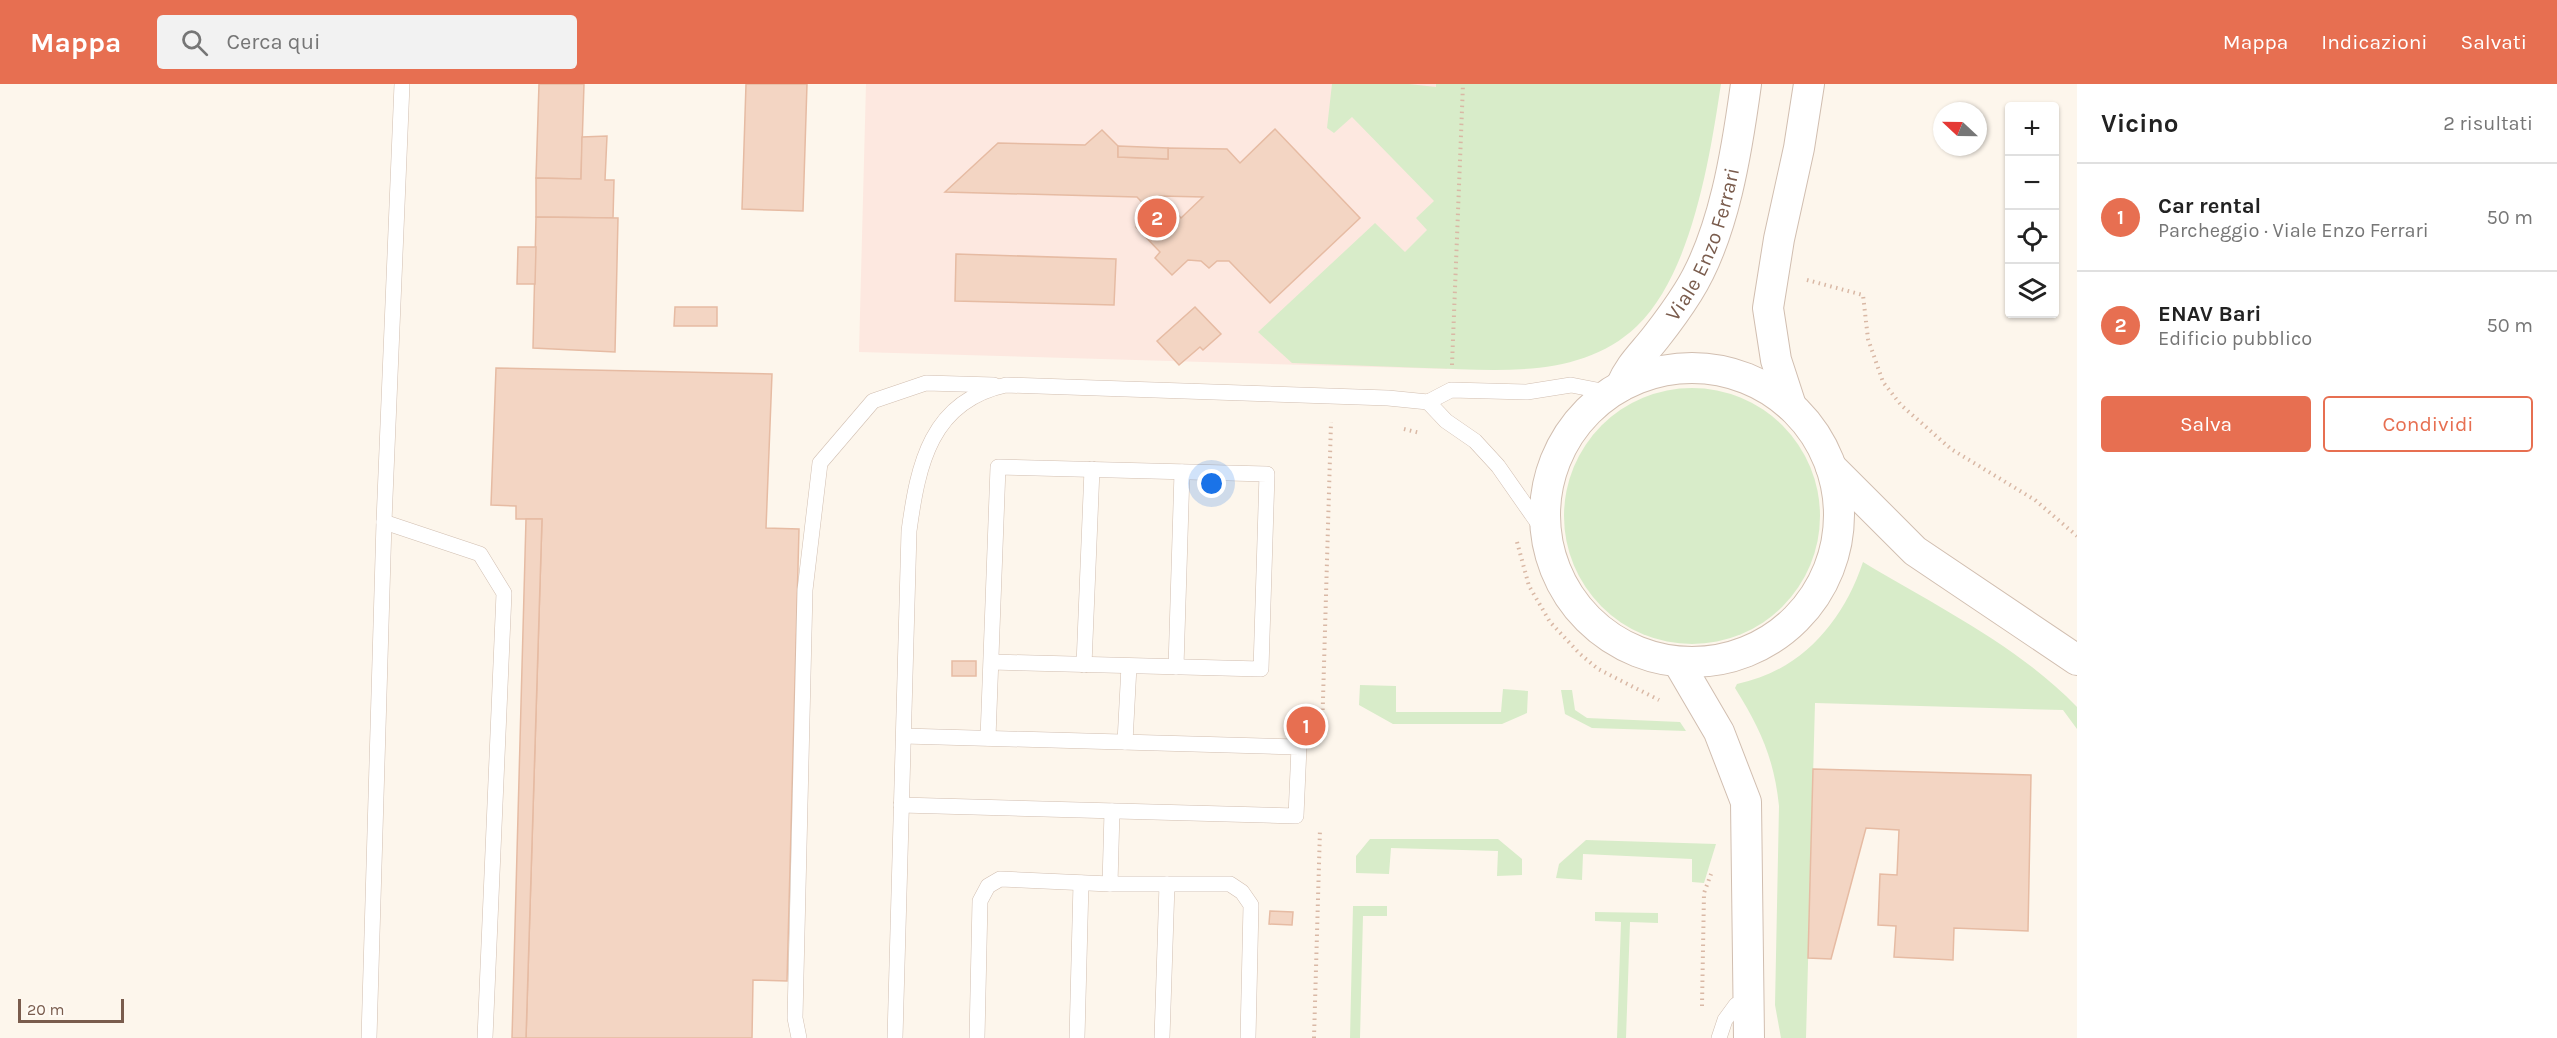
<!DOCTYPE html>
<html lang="it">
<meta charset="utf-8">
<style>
:root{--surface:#fff;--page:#f2f2f2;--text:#222;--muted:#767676;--line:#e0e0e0;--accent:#e76f51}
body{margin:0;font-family:Karla,sans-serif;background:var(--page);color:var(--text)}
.controls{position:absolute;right:18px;top:18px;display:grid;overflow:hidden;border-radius:6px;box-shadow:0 2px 4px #0004}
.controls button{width:54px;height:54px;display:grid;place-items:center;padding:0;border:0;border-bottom:2px solid var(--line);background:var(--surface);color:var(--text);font:30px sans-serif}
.compass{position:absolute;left:1933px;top:18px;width:54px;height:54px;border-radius:50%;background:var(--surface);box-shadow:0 2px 4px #0004;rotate:292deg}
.scale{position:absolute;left:18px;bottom:15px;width:106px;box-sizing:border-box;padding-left:6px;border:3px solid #7a5c4d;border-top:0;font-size:16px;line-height:21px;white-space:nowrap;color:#7a5c4d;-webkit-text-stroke:4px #fffaf3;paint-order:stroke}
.you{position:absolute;left:1212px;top:400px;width:21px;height:21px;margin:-15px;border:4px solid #fff;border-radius:50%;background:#1a73e8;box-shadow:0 0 0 9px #1a73e833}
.badge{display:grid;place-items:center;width:39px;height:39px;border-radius:50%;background:var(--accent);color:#fff;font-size:20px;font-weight:700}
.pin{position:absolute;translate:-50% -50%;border:3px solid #fff;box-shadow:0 2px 6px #0006}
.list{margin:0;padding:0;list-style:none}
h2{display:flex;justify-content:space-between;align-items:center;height:78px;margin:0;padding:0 24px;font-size:26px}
h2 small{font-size:20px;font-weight:400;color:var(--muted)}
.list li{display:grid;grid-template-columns:39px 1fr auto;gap:18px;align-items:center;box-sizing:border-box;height:108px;padding:0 24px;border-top:2px solid var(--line)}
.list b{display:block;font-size:22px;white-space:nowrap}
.list p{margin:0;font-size:20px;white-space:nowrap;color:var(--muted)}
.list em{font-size:20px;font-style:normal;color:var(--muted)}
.actions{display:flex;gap:12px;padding:18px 24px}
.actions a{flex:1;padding:14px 0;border:2px solid var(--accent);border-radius:6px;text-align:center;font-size:21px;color:var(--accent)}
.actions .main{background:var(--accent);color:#fff}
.icon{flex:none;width:33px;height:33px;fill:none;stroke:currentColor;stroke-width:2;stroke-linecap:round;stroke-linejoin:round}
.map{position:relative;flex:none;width:2077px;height:954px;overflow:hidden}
header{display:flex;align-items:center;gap:36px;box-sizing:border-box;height:84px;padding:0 30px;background:var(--accent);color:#fff}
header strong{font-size:28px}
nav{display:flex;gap:33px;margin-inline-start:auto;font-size:21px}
.search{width:420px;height:54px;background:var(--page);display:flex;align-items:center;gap:15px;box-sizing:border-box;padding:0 21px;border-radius:6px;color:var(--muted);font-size:22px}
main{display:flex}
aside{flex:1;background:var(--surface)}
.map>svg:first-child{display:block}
.commercial{fill:#fde8e0}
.green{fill:#d8ecc9}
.building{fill:#f3d5c3;stroke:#e6bba3;stroke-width:1.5;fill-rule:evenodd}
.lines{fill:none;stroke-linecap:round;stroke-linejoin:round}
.service-casing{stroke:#d1beb0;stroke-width:16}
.minor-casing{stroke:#d1beb0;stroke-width:32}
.path{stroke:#d9b8a5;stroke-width:4;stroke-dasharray:1.5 4.5;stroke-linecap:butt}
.service{stroke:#fff;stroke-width:15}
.minor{stroke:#fff;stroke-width:30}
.labels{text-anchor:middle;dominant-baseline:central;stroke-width:6;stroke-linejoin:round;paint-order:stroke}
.street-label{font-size:21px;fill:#7a5c4d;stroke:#fffaf3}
</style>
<header>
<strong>Mappa</strong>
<div class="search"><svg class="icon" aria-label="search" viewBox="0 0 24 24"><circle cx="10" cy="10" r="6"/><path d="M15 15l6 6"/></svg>Cerca qui</div>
<nav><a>Mappa</a><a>Indicazioni</a><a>Salvati</a></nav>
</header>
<main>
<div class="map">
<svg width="2077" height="954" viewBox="0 0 2077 954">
<rect width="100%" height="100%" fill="#fdf6ec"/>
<path class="commercial" d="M866,0H1454L1447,285L859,268Z"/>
<g class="green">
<path d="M1332,0H1409L1436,3V0H1721C1710,73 1692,189 1637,242C1581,296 1496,286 1425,284C1381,282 1336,281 1292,279L1258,248L1375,139L1405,168L1427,146L1416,134L1434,117L1352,33L1334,49L1327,44Z"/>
<circle cx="1692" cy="432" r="128"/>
<path d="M1863,478C1936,522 2017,561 2077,623V645L2063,626L1815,619L1806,954H1781L1775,921L1779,722C1774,674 1760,644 1735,604L1737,600C1801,587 1843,538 1863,478Z"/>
<path d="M1360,601L1396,602V628H1501L1503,605L1528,607L1527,629L1502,640H1393L1359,621Z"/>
<path d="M1561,606H1572L1575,626L1587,634L1680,638L1686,647L1592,644L1565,630Z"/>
<path d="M1370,755H1498L1522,775V791L1497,792L1498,767L1391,764L1389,790L1356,789V772Z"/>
<path d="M1586,756L1716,760L1704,799L1692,798V775L1583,770L1582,796L1556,794L1559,780Z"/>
<path d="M1353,822H1387V832H1363L1360,954H1350Z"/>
<path d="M1595,828L1658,829V839L1630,838L1626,954H1617L1621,838L1595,837Z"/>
</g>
<g class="building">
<path d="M539,0H584L581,95L536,94Z"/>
<path d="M746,0H807L803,127L742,125Z"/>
<path d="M1275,45L1360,134L1270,219L1229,177H1217L1209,184L1201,177L1188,176L1172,191L1155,174L1160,168L1136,143L1151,128L1137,113L945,108L998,59L1085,61L1102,46L1118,62V73L1168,75V64L1227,65L1240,79ZM1160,112L1203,113L1181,134Z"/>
<path d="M607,52L605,96H614L613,134L536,133V94L581,95L582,53Z"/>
<path d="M1118,62L1168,64V75L1118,73Z"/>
<path d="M536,133L618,134L615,268L533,264Z"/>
<path d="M518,163H536L535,200H517Z"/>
<path d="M956,170L1116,175L1114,221L955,217Z"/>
<path d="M675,223H717V242H674Z"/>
<path d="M1195,223L1221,250L1203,266L1200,263L1179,281L1157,257Z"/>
<path d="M496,284L772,290L766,444L799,445L787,897L753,896L752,954H526L542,435H516V422L491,421Z"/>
<path d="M526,435H542L526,954H512Z"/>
<rect x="952" y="577" width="24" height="15"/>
<path d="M1813,685L2031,691L2028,847L1954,844L1953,876L1894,873L1896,842L1878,841L1880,790L1897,791L1899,746L1866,744L1831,875L1808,874Z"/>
<path d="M1270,827L1293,828L1292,841L1269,840Z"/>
</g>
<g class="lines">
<defs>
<g id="service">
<path d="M1428,318L1446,337L1475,357L1498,382L1547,452"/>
<path d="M384,438L480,470L504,509L485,954"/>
<path d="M1084,581L1092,385"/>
<path d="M1176,583L1182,388"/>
<path d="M988,654L998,383L1267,390L1261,585L992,578"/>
<path d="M1125,658L1129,582"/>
<path d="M901,721L1296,732L1299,663L904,652"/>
<path d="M1110,800L1112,727"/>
<path d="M369,954L384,438L402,0"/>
<path d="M799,954L795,934L805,506L820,379L873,317L926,299L994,301"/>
<path d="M895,954L909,447C918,380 931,317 1006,301L1388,314L1428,318L1451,306L1527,308L1571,301L1612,309"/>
<path d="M977,954L980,817L988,802L1000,795L1110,800H1230L1242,808L1251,821L1248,954"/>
<path d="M1077,954L1081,799"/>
<path d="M1162,954L1167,800"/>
<path d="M1719,954L1725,936L1736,921"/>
</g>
<g id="minor">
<circle cx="1692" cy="431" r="147"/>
<path id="s1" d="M1621,302C1630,281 1642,271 1656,253C1667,239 1678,224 1688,208C1724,151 1737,66 1746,0"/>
<path d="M1791,322L1776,276L1768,224L1779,155L1799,64L1809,0"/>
<path d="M1831,383L1915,467L2077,576"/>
<path d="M1678,578L1719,648L1746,718L1749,954"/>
</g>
</defs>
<use href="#service" class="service-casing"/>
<use href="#minor" class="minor-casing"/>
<g class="path">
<path d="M1807,196L1863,211L1868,255L1883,298L1901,321L1951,365L2035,416L2077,452"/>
<path d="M1452,281L1463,0"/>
<path d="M1404,345L1420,349"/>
<path d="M1517,458L1529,502L1550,538L1580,570L1598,585L1659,616"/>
<path d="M1322,650L1331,338"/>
<path d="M1702,922L1704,809L1711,790"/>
<path d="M1314,954L1320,745"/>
</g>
<use href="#service" class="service"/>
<use href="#minor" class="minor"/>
</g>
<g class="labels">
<g class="street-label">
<text stroke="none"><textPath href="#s1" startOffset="166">Viale Enzo Ferrari</textPath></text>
</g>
</g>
</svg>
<div class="controls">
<button>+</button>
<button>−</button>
<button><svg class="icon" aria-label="locate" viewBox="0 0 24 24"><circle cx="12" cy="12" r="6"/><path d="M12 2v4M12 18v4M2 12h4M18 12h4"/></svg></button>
<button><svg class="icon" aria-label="layers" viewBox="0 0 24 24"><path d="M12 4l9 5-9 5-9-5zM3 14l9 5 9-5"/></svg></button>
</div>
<svg class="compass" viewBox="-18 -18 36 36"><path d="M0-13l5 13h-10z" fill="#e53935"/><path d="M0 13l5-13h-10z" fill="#767676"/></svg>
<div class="scale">20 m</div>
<div class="you"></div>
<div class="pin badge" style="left:1306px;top:642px">1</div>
<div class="pin badge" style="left:1157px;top:134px">2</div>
</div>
<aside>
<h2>Vicino<small>2 risultati</small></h2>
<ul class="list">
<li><span class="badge">1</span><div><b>Car rental</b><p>Parcheggio · Viale Enzo Ferrari</p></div><em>50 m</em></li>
<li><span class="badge">2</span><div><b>ENAV Bari</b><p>Edificio pubblico</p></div><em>50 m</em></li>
</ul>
<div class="actions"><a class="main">Salva</a><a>Condividi</a></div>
</aside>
</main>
